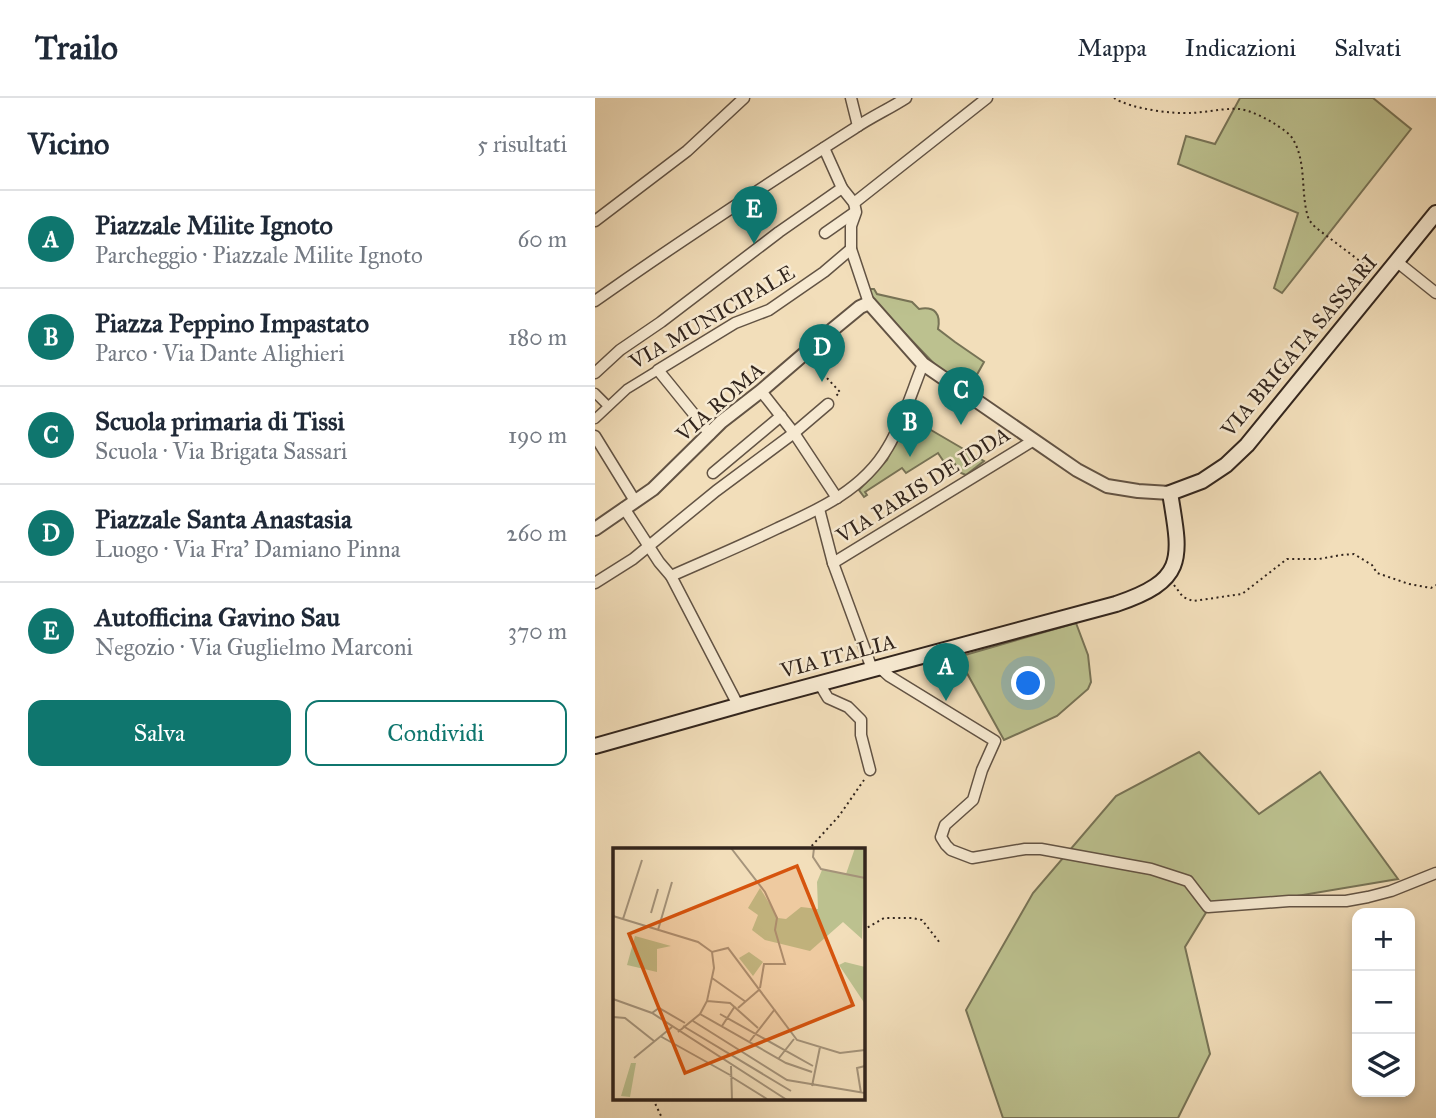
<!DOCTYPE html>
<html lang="it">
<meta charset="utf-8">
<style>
:root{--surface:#fff;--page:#f6f6f7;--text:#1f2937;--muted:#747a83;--line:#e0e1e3;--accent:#0f766e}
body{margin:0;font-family:"IM FELL Great Primer",serif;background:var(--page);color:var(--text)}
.controls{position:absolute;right:21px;bottom:21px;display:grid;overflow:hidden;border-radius:14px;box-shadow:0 4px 10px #0003}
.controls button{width:63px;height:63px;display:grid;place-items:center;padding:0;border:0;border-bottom:2px solid var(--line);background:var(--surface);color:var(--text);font:35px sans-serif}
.you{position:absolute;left:434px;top:586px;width:24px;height:24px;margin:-18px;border:5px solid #fff;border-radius:50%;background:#1a73e8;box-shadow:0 0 0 10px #1a73e833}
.badge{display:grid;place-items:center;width:46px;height:46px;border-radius:50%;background:var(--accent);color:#fff;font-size:23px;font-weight:700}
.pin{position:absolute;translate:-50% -58px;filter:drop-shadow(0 2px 4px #0008)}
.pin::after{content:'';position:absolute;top:37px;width:24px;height:21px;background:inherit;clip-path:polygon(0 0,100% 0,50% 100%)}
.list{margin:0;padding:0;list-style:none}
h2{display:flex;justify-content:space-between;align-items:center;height:91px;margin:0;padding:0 28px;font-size:30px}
h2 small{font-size:23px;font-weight:400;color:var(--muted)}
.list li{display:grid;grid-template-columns:46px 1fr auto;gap:21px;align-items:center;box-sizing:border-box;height:98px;padding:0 28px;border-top:2px solid var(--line)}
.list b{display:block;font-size:26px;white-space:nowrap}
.list p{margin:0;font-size:23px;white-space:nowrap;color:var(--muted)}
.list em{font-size:23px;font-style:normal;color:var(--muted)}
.actions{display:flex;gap:14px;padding:21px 28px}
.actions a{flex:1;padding:16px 0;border:2px solid var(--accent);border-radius:14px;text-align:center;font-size:24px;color:var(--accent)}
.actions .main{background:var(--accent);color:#fff}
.icon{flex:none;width:38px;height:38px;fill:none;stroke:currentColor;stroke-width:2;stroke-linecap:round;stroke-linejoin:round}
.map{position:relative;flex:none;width:841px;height:1020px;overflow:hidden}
header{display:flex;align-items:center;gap:42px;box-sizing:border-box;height:98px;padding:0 35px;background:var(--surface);border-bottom:2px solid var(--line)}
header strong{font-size:33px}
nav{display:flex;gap:38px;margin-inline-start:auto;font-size:24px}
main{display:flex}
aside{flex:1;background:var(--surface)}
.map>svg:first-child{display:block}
.green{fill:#bcc18f;stroke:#777356;stroke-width:2}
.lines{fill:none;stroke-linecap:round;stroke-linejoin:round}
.pedestrian-casing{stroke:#625344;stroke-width:11}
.minor-casing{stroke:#625344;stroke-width:13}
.tertiary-casing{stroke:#625344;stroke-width:16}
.secondary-casing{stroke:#32251d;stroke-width:18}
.path{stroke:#32251d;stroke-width:2;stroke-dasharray:2 3.5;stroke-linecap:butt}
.pedestrian{stroke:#f7ead2;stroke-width:8}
.minor{stroke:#f7ead2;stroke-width:10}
.tertiary{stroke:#f7ead2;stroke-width:12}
.secondary{stroke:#f7ead2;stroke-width:14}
.labels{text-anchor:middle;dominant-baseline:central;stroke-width:5;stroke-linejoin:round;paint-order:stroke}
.street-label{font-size:21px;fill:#32251d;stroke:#f7ead2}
.inset-road{fill:none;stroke:#a5947b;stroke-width:2}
.view{fill:#d6540e;fill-opacity:0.15;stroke:#d6540e;stroke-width:3.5}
.inset-edge{fill:none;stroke:#32251d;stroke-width:3.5}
</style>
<header>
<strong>Trailo</strong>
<nav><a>Mappa</a><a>Indicazioni</a><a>Salvati</a></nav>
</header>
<main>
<aside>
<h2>Vicino<small>5 risultati</small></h2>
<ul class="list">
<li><span class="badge">A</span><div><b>Piazzale Milite Ignoto</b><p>Parcheggio · Piazzale Milite Ignoto</p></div><em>60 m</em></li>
<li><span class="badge">B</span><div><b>Piazza Peppino Impastato</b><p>Parco · Via Dante Alighieri</p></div><em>180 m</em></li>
<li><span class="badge">C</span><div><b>Scuola primaria di Tissi</b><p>Scuola · Via Brigata Sassari</p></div><em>190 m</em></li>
<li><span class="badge">D</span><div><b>Piazzale Santa Anastasia</b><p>Luogo · Via Fra' Damiano Pinna</p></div><em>260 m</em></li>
<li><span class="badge">E</span><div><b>Autofficina Gavino Sau</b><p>Negozio · Via Guglielmo Marconi</p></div><em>370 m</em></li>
</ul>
<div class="actions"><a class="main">Salva</a><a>Condividi</a></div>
</aside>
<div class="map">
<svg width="841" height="1020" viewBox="0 0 841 1020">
<rect width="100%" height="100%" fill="#f2deba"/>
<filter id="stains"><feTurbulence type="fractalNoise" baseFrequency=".00286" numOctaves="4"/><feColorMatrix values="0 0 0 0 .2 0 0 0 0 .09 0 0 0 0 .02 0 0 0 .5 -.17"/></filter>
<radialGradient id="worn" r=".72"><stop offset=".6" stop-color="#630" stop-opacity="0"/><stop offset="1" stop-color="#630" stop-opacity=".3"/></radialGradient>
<g class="green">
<path d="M645,0H778L816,31L687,195L679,190L703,115L583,66L591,38L620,46Z"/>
<path d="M273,191H279L282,196L317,204L324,211C340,208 346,216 343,231L360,244L389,264L375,289L353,274H347L279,203Z"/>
<path d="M312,318L389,363L371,377L366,375L360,366L353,370L343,355L311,375L307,370L270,394L272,397L269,399L264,392L292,362Z"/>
<path d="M481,525L493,557L496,584L493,591L462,618L409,642L363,559Z"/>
<path d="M604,654L664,716L725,674L803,781L612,813L590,849L615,956L583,1020H408L371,912L438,795L521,698Z"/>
</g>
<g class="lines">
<defs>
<g id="pedestrian">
<path d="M0,295L13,308"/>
<path d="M0,321L32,291L63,272"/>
</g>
<g id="minor">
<path d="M256,0L263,28"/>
<path d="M229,50L247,90L259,105L261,114L256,128V151L274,205"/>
<path d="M259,105L392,0"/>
<path d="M0,123L92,53L149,0"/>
<path d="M230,135L260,114"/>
<path d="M801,163L841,195"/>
<path d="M0,203C85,143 172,86 260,30C276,19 294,11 311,0"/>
<path d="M0,275L25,252L66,224L184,134L247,90"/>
<path d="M166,293L199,335L242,400"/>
<path d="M115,336L63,272L140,225L174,212L229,174L256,151"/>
<path d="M0,338L40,403"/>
<path d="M118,375L186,318"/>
<path d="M29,410L64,464L76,478L143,607"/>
<path d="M224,411L238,465L277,571"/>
<path d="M238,465L439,342"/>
<path d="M76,478C112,462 148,447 183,430C225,411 269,391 293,349C308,324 317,293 328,266"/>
<path d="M0,485L38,461L121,393L199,335L233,306"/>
<path d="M284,569L294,578L400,643L387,672L378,702L350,727L346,739L351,747L356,752L377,760L430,751H446L556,771L587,781L593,783L613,809L694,803H751L773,799L796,793L841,775"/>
<path d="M224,585L233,600L253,609L266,622V637L275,672"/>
</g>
<path id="tertiary" d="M0,431L58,391L126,324L166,293L237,232L265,209L274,205L328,266L482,372L512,388L543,393L575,395"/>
<path id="secondary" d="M0,648L156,604L521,506C592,482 586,461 575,395L607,383L631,367L652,347L841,115"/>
</defs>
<use href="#pedestrian" class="pedestrian-casing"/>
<use href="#minor" class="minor-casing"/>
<use href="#tertiary" class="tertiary-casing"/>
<use href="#secondary" class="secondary-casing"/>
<g class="path">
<path d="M519,0C536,11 577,16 597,15C613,14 629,10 645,11C657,13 670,20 680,26C687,31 695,35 699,43C712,67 705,97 714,122L720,129L778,173"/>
<path d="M217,264L245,294L240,299"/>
<path d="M579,487L588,499L598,503L647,496L692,461H724L746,457L759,456L777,467L782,475L814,486L836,490L841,487"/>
<path d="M213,752L244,718L269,682"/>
<path d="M268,832L289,820H317L327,822L345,845"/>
<path d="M58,1001L67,1020"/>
</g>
<use href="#pedestrian" class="pedestrian"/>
<use href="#minor" class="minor"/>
<use href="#tertiary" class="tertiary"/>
<use href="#secondary" class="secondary"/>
</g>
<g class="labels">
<g class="street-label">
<text transform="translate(117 219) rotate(-30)">VIA MUNICIPALE</text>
<text transform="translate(704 248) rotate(-50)">VIA BRIGATA SASSARI</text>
<text transform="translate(125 304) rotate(-41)">VIA ROMA</text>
<text transform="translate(328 387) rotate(-32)">VIA PARIS DE IDDA</text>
<text transform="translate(243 558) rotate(-15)">VIA ITALIA</text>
</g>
</g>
<g transform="translate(18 750)">
<rect width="252" height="252" fill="#f2deba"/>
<path d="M242,0H252L249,91L230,74L197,103L152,92L139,82L145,67L135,60L147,40L165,70L173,71L188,59L205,61L204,34L209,22L233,26ZM22,88L58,98L44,101V124L14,117ZM136,104L150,114L140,128L126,110ZM232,114L252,119V156L226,117ZM18,215H23L17,249L8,248Z" fill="#bcc18f"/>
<path class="inset-road" d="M118,0L152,44L164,70L162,82L172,116H151L147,140M201,0L200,9L208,21L252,30M38,65L45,41M0,68L85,94L99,104L115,100L184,192L227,205L252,202M10,71L29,12M45,82L59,34M99,130L133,154M0,151L39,165L174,252M94,153L117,155L145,180M125,160L147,141M39,165L46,160L72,175M87,166L173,215L199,224M107,166L200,218M0,169L12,170L41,193M80,173L174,232L252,245M70,178L178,243M109,178L122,158M65,184L87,166L94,153L101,120L99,104M47,188L117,227M137,193L162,161M21,210L59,179M166,210L181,191M118,218L119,252M117,228L154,251M199,238L207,199M248,245L244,220L252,218"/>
<path class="view" d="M184,18L240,157L72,225L16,86Z"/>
<rect width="252" height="252" class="inset-edge"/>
</g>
<rect width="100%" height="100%" filter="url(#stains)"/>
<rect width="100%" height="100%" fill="url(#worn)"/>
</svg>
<div class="controls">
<button>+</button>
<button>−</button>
<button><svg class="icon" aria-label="layers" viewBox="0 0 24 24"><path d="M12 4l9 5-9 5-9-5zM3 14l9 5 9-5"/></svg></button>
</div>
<div class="you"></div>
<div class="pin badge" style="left:351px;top:603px">A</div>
<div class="pin badge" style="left:315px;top:359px">B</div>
<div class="pin badge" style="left:366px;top:327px">C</div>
<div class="pin badge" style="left:227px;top:284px">D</div>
<div class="pin badge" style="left:159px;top:146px">E</div>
</div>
</main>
